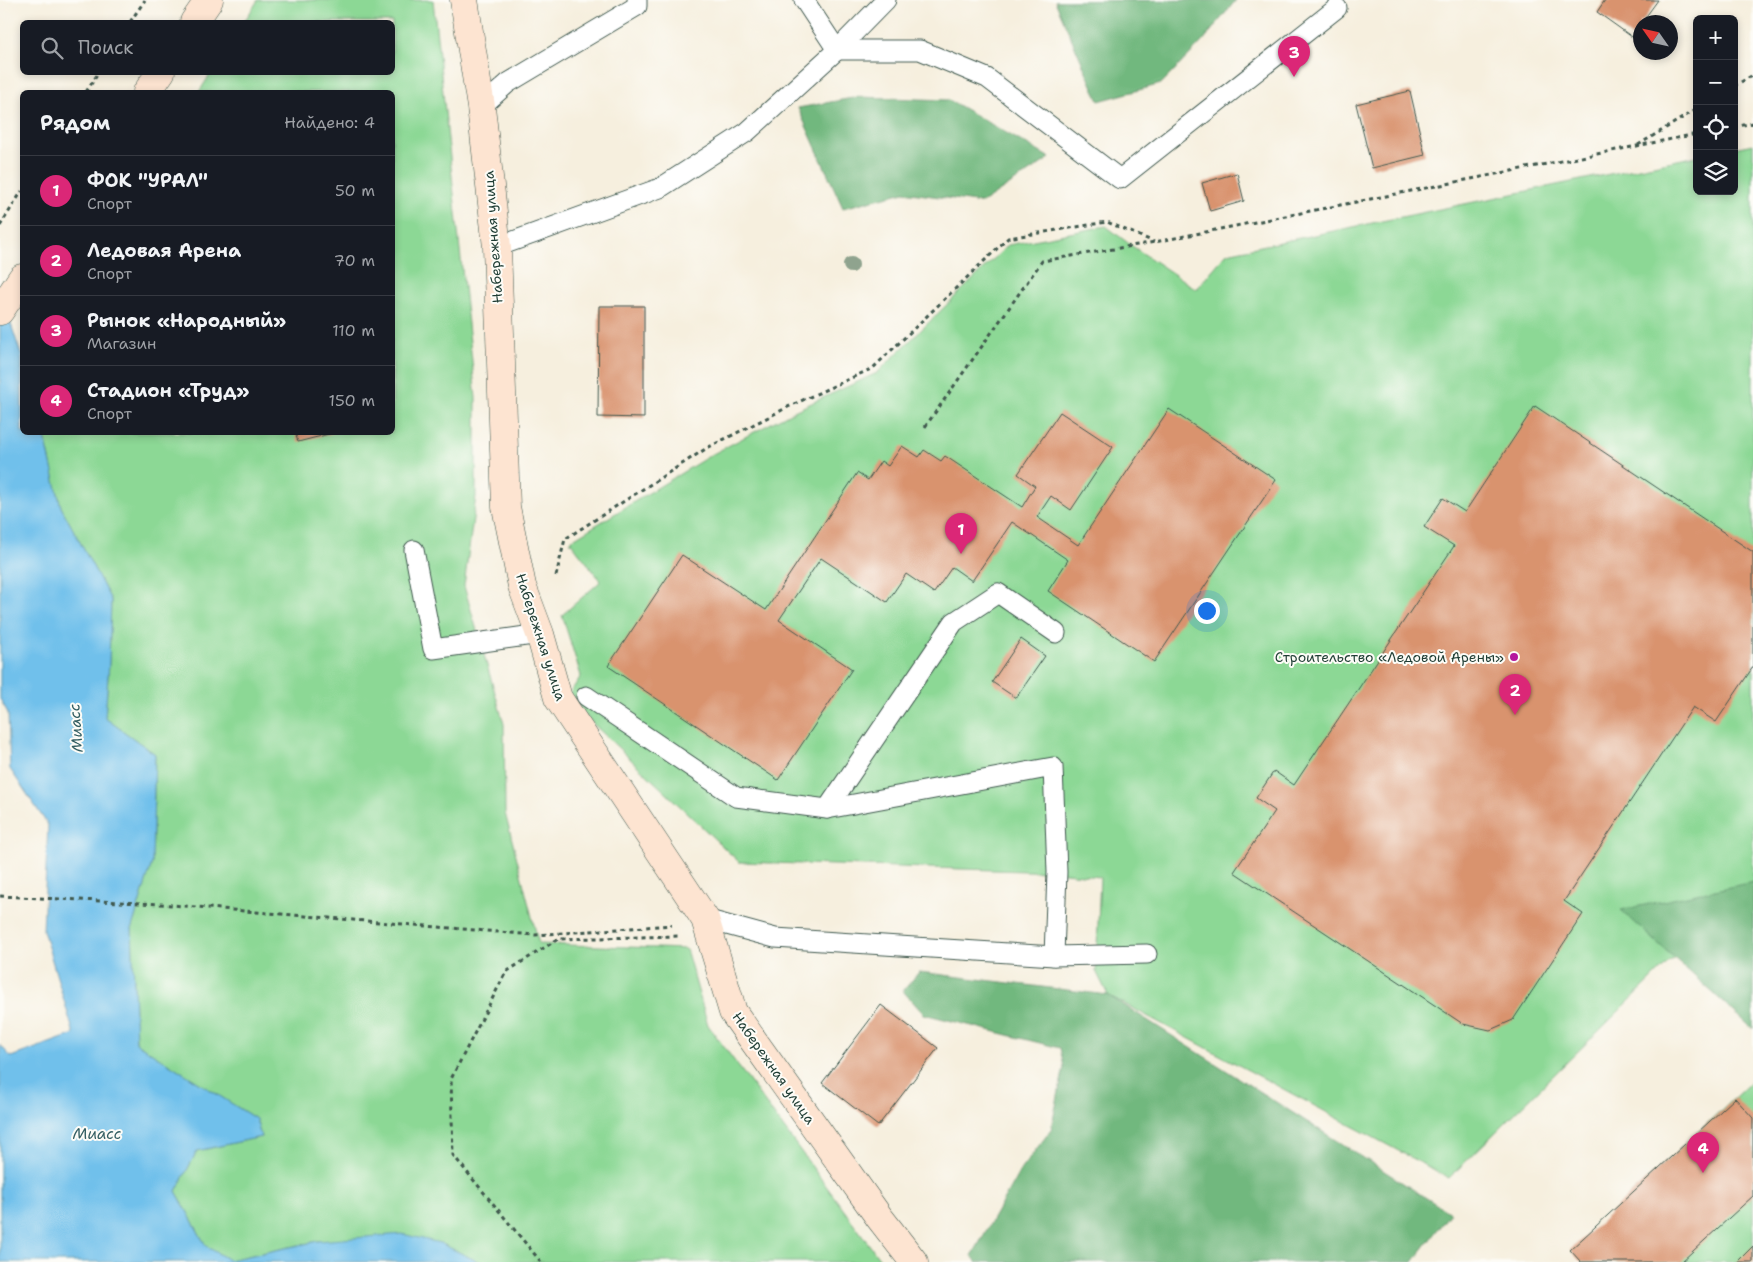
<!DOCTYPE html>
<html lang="ru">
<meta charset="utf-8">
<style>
:root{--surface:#171b24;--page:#20242c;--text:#f1f3f6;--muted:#9ea1a6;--line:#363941;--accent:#db2777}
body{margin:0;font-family:"Shantell Sans",sans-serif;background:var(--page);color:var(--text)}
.controls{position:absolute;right:15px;top:15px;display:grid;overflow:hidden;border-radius:8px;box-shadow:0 2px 8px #0003}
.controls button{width:45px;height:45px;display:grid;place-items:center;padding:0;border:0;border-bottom:1px solid var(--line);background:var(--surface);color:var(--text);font:25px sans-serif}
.compass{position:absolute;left:1633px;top:15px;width:45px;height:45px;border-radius:50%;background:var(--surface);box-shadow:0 2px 8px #0003;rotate:304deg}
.you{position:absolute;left:1206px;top:610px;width:18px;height:18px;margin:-12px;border:4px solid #fff;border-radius:50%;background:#1a73e8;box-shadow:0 0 0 8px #1a73e833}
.badge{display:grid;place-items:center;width:32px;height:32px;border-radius:50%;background:var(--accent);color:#fff;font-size:16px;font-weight:700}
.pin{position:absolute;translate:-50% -41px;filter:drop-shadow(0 1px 2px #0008)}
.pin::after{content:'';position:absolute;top:26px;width:18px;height:15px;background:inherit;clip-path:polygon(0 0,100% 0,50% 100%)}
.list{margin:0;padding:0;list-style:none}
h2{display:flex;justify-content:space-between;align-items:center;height:65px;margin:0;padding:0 20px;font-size:21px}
h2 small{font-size:16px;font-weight:400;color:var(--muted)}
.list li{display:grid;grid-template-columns:32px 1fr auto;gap:15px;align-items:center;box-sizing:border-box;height:70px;padding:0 20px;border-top:1px solid var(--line)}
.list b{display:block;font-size:19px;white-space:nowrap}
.list p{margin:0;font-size:16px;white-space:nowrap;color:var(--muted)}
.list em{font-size:16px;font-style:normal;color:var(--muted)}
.icon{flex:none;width:28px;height:28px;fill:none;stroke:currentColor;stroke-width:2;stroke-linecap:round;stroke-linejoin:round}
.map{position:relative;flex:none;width:1753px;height:1262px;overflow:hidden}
.search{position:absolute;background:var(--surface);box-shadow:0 2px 8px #0003;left:20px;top:20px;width:375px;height:55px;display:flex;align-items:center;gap:12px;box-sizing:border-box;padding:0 18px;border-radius:8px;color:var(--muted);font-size:19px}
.panel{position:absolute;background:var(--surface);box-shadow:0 2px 8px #0003;left:20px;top:90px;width:375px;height:345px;border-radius:8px}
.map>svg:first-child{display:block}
.green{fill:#8cd895;stroke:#568a64}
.forest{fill:#71b87e;stroke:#487a59}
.water{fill:#70c0eb;stroke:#487e90}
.building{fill:#d9936e}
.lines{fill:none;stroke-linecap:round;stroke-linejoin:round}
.lane-casing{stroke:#3f584e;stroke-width:21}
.secondary-casing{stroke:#3f584e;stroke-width:29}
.path{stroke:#3f584e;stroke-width:3;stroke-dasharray:4 4;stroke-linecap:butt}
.lane{stroke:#fff;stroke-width:19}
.secondary{stroke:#fde4d1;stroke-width:28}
.tree{fill:#8fa38e}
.poi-dot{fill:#b5179e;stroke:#fdfcf7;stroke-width:2}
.labels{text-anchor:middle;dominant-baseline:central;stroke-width:4;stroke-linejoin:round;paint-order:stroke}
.street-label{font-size:14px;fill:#1f3d34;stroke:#fdfcf7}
.poi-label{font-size:14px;fill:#1f3d34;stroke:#fdfcf7;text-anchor:end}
.water-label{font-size:15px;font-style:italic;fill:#335e62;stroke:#fdfcf7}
</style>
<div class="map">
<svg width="1753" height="1262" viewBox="0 0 1753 1262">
<rect width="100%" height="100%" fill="#fdfcf7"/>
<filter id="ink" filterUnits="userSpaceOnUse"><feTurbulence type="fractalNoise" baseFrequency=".02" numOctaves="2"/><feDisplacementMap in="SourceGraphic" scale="10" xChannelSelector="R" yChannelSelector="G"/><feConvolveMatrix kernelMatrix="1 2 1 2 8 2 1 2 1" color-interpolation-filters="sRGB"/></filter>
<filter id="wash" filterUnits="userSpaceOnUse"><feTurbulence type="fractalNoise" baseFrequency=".0096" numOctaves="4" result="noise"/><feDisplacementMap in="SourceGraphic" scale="20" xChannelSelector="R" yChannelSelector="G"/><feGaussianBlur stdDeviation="1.12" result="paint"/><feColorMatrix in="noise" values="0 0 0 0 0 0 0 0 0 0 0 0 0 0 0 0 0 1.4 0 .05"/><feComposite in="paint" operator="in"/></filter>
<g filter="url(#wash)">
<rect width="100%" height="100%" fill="#f6efde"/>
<g class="green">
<path d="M258,0H433L476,398V496L464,586L504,724L505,813L539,944L686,949L708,1025L882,1262H479L440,1243L318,1241L229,1260L206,1246L176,1191L197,1151L261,1137L256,1119L136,1043L132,927L152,863L155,754L105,718L109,663L111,600L61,507L44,433L392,432V92H199L211,73L392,72V22H244Z"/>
<path d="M1753,144V930L1671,960L1449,1178L1108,995L1096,971L1100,877L1057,872L739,862L588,719L570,693L581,676L562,615L601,581L570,541L711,455L794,411L877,373L1008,245L1106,226L1132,246L1196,289L1227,253L1697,156V191H1734V148Z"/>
<path d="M1753,1080V1262H1582L1572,1250Z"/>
</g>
<g class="forest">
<path d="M1236,0L1202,42L1161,84L1099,101L1055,1Z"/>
<path d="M858,97L949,100L1050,158L982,203L904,192L843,208L798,108Z"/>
<path d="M1753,882V1029L1621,910Z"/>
<path d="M919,972L1108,995L1450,1213L1413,1262H977L972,1256L1021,1169L1051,1130L1064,1067L1060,1048L924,1014L903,991Z"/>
</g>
<path class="water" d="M0,291L22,357V432L44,433L61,507L111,600L109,663L105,718L155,754L152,863L132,927L136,1043L256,1119L261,1137L197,1151L176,1191L206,1246L229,1260L318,1241L402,1234L440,1243L479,1262H0V1045L11,1057L74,1034L43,930L48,825L10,769L8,713L0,699Z"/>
<g id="blocks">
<g class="building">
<path d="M1605,0H1658L1642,22H1640V25L1632,37L1597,12Z"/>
<path d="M1410,91L1425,155L1372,168L1356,104Z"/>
<path d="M1237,173L1244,201L1210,211L1202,183Z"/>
<path d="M599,306H644V418L598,417Z"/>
<path d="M1535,406L1753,552V667L1716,722L1693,707L1564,901L1583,914L1513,1020L1490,1030L1463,1024L1234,872L1275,811L1256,798L1274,771L1294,785L1454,546L1424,527L1443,498L1465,512Z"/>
<path d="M1169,409L1276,480L1154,662L1048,591L1068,560L1012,522L972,581L952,567L934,593L906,574L887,602L821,558L779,620L852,669L778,780L608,666L682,555L766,610L857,473L868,480L881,461L888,466L902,446L919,457L924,450L941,461L945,456L1022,507L1035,486L1018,474L1060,412L1113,447L1071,510L1051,496L1037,517L1078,545Z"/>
<path d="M295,432H333V433L298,442Z"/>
<path d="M1021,639L1045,656L1016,698L992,682Z"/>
<path d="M881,1005L938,1048L878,1126L822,1083Z"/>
<path d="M1735,1098L1753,1118V1196L1681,1262H1581L1570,1250Z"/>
<path d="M1753,1246V1262H1737Z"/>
</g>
</g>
</g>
<g filter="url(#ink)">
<use href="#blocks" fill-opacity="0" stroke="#3f584e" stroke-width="1"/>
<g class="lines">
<defs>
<g id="lane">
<path d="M804,0L837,50H920L987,78L1120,179L1337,8"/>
<path d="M481,107L508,83L637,6V0"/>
<path d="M497,247L660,188L747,132L837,50L886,0"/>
<path d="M414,550L433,649L540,634"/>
<path d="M586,696L736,797L827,809L1053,767L1057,872L1054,956"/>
<path d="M827,809L954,622L998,593L1056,633"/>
<path d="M705,919L775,938L1054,956L1147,954"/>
</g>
<g id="secondary">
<path d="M464,0L481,107L497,247L506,507L522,586L540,634L558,698L705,919L733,1012L879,1217L914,1262"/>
<path d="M194,22L209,0"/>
<path d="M147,92L161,72"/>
<path d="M0,311L22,278"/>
</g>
</defs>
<use href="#lane" class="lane-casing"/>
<use href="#secondary" class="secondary-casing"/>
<g class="path">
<path d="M130,22L145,0"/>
<path d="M1734,86L1753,75"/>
<path d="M86,92L99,72"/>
<path d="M1734,127L1753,123"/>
<path d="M1638,145L1697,109"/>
<path d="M0,226L22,191"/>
<path d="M925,427L1042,261L1155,242L1697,134"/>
<path d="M556,576L565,539L707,448L792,405L873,368L1008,238L1107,222L1154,242"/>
<path d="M0,896L160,904L535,935L672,925"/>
<path d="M541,1262L453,1155L451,1079L506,972L558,939L679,936"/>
</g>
<use href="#lane" class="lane"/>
<use href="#secondary" class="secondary"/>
</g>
<circle class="tree" cx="851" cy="265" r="8"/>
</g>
<circle class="poi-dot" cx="1514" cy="657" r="5"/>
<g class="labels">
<g class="street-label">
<text transform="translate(493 237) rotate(-94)">Набережная улица</text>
<text transform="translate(541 637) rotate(72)">Набережная улица</text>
<text transform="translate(774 1068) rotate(55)">Набережная улица</text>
</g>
<g class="poi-label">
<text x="1504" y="657">Строительство «Ледовой Арены»</text>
</g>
<g class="water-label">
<text transform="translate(76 728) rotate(-94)">Миасс</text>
<text x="97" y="1134">Миасс</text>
</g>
</g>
</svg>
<div class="controls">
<button>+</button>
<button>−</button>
<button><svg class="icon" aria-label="locate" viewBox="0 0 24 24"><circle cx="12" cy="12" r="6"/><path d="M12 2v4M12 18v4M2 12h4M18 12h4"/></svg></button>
<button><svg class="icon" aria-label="layers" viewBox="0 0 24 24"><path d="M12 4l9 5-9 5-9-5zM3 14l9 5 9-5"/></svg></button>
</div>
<svg class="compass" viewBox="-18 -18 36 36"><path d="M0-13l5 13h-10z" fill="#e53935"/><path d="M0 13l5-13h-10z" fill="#9ea1a6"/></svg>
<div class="you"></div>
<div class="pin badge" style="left:961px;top:554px">1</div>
<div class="pin badge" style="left:1515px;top:715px">2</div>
<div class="pin badge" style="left:1294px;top:77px">3</div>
<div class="pin badge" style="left:1703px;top:1173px">4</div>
<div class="search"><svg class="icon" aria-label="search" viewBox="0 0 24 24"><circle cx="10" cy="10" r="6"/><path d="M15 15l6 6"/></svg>Поиск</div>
<section class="panel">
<h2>Рядом<small>Найдено: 4</small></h2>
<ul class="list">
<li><span class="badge">1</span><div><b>ФОК &quot;УРАЛ&quot;</b><p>Спорт</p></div><em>50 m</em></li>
<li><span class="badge">2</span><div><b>Ледовая Арена</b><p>Спорт</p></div><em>70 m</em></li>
<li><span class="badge">3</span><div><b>Рынок «Народный»</b><p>Магазин</p></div><em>110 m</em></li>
<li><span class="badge">4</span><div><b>Стадион «Труд»</b><p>Спорт</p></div><em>150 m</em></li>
</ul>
</section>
</div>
